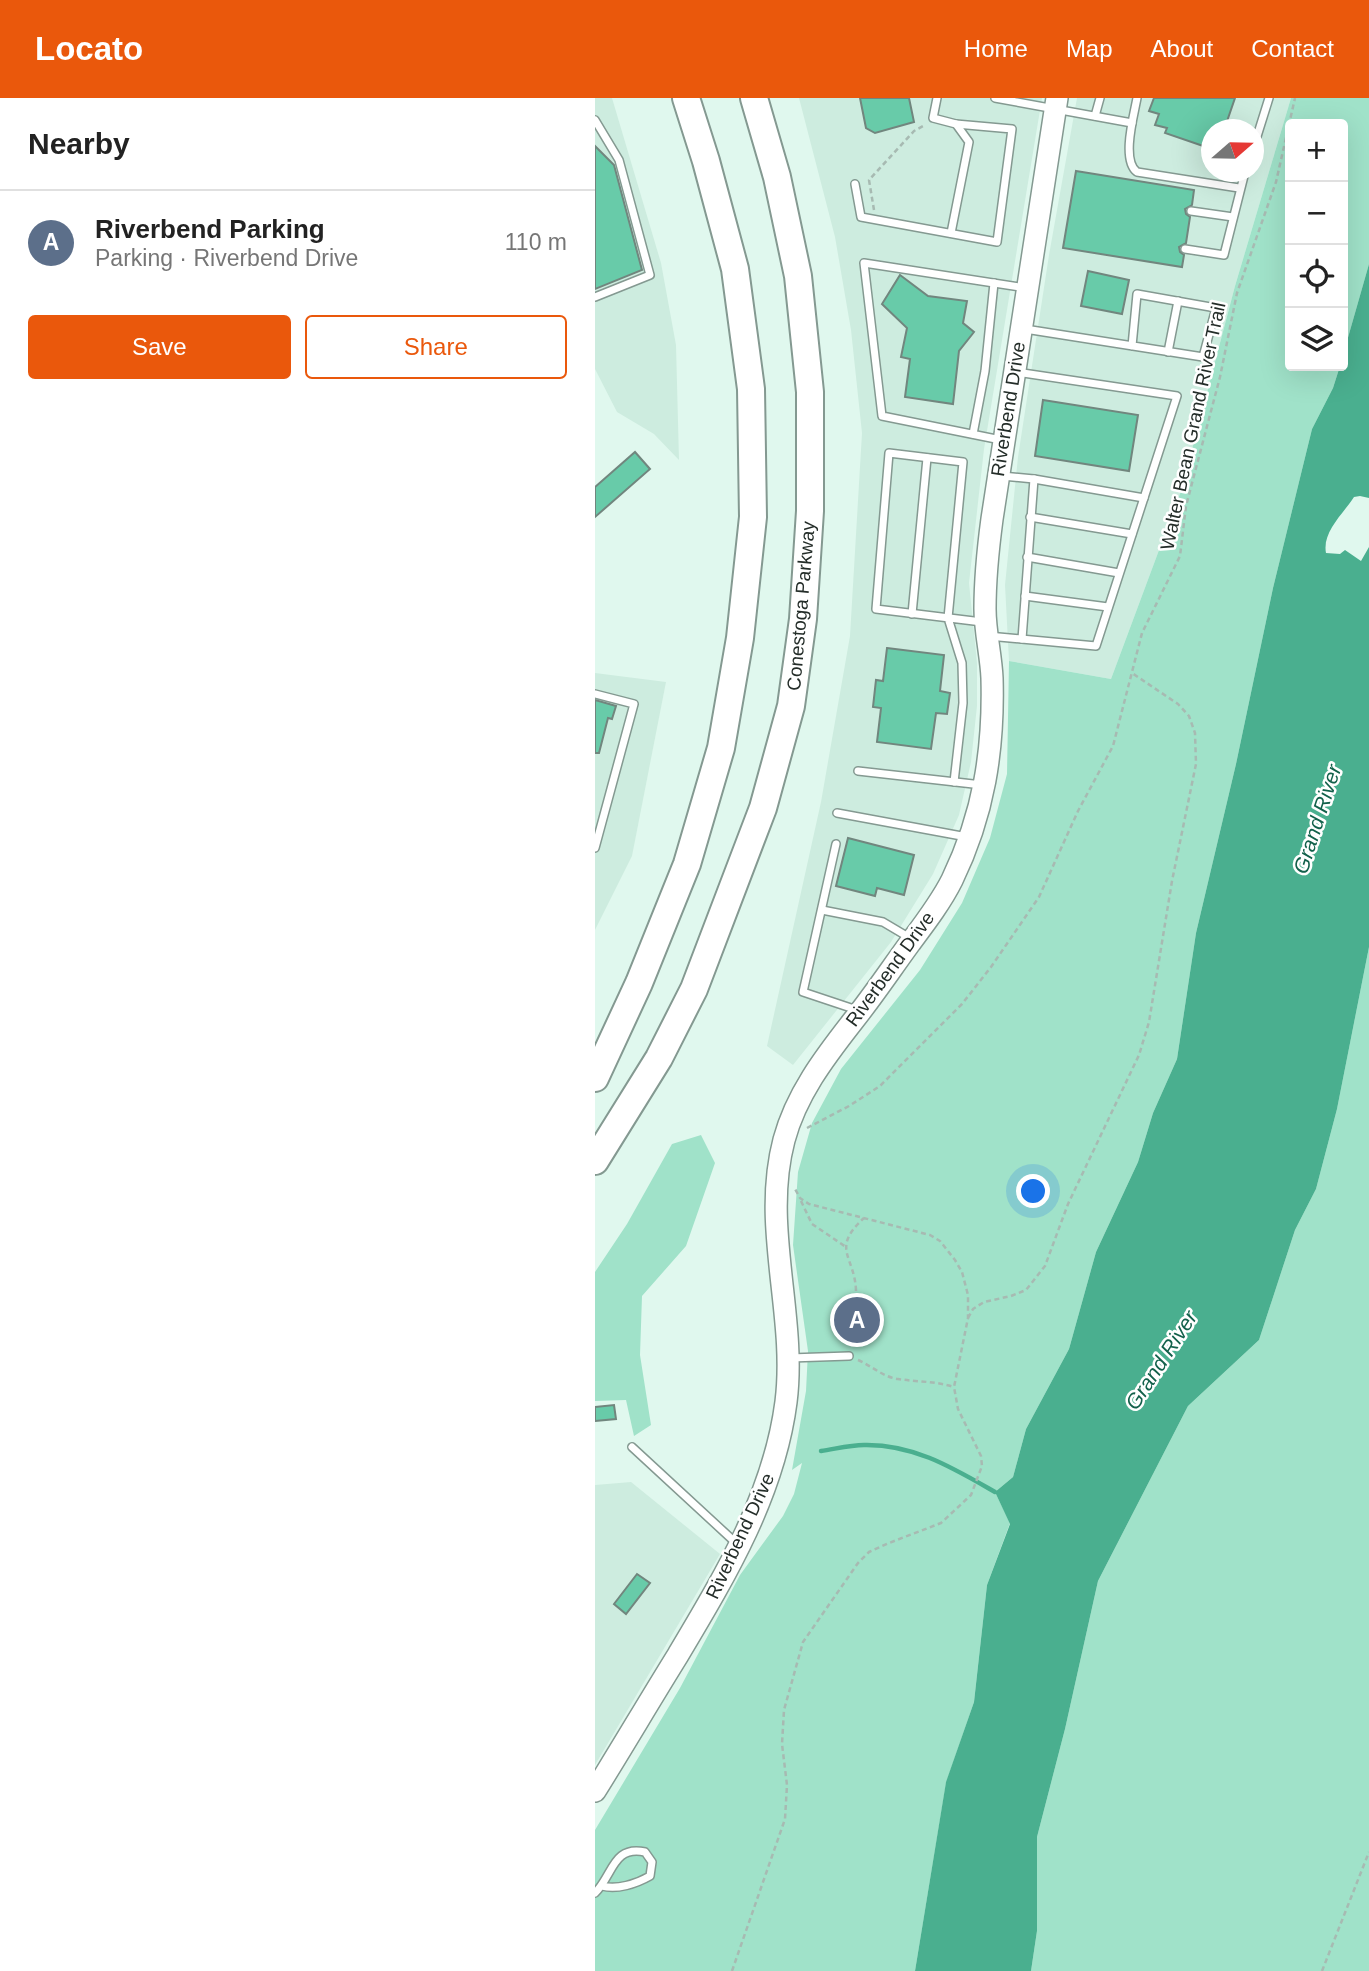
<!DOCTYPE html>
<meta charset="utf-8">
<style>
:root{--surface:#fff;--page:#f6f6f6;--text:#222;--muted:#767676;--line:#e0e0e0;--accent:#ea580c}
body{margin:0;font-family:Arial,sans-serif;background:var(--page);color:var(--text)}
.controls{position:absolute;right:21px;top:21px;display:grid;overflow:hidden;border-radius:7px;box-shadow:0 7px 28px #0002}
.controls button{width:63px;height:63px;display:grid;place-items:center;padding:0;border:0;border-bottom:2px solid var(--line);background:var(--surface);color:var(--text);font:35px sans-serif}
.compass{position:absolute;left:606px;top:21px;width:63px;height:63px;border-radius:50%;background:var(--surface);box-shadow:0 7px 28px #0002;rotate:70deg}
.you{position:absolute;left:439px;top:1094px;width:24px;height:24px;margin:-18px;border:5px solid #fff;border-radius:50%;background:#1a73e8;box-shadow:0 0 0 10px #1a73e833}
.badge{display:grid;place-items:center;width:46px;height:46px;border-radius:50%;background:var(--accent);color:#fff;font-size:23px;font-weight:700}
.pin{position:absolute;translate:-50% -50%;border:4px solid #fff;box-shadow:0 2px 7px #0006}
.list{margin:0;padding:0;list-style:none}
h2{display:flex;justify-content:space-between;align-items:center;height:91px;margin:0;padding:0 28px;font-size:30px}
h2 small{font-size:23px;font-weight:400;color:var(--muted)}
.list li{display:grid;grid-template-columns:46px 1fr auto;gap:21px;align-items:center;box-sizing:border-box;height:105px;padding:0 28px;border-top:2px solid var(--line)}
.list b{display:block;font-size:26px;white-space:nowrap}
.list p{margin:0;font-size:23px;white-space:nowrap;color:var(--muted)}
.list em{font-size:23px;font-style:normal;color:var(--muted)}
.actions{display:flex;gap:14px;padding:21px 28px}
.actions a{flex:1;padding:16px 0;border:2px solid var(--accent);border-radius:7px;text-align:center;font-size:24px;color:var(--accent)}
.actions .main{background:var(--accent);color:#fff}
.icon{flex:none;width:38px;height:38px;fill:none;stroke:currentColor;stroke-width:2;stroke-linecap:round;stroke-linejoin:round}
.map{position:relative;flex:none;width:774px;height:1873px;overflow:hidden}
header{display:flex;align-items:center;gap:42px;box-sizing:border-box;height:98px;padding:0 35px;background:var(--accent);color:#fff}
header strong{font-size:33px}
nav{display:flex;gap:38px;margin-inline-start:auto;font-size:24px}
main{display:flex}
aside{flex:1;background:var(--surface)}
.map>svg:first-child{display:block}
.built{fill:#cdecdf;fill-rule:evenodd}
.green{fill:#a0e2c9}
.water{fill:#4aaf8f}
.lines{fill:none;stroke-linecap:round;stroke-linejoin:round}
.stream{stroke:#4aaf8f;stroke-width:4.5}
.building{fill:#68cba9;stroke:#71867e;stroke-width:2}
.lane-casing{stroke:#849991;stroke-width:10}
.secondary-casing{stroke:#849991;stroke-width:24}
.highway-casing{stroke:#849991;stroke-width:30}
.path{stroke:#a7bab2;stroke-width:2.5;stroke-dasharray:5 3.5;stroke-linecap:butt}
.lane{stroke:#fff;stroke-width:7}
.secondary{stroke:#fff;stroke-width:21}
.highway{stroke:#fff;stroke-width:26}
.labels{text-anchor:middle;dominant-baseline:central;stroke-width:5;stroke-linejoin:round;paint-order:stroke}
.street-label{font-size:19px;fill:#242d29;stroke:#fff}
.water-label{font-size:21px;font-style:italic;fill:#12614b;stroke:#fff}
</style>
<header>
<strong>Locato</strong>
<nav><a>Home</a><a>Map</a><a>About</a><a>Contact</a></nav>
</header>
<main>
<aside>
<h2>Nearby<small></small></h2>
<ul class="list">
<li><span class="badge" style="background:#5c6f8a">A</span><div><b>Riverbend Parking</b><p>Parking · Riverbend Drive</p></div><em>110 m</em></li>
</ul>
<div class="actions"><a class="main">Save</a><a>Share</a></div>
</aside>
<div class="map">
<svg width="774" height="1873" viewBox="0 0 774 1873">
<rect width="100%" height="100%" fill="#e0f8ee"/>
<g class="built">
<path d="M0,0H17L66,165L81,247L84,362L59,336L22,314L0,271Z"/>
<path d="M204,0H447L389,351L374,485L382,565V608L376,664L364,717L338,776L296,844L198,967L172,948L226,704L255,538L267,335L256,232L240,139Z"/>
<path d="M482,0H696L640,188L586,393L516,581L414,563L410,487L423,359L454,157ZM617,32H659V74H617Z"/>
<path d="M0,575L71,584L37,758L0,832Z"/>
<path d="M36,1384L125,1456L0,1667V1387Z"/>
</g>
<g class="green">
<path d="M696,0H774V166L748,257V26H695V268H745L738,290L717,331L678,490L641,666L601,835L582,961L558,1015L543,1064L501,1154L474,1251L431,1331L418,1379L400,1394L415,1425L392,1487L379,1604L351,1685L320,1873H0V1732L85,1590L145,1477L188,1418L199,1396L207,1365L197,1372L211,1293L213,1253L198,1147L203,1074L217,1025L246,971L325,872L367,805L395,740L412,676L414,563L516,581L586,393L640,188Z"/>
<path d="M774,849V1873H436L442,1833V1739L470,1631L503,1483L593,1308L664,1242L700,1132L721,1091L742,1011Z"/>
<path d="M106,1037L120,1065L91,1148L47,1198L45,1257L56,1327L39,1338L31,1302L0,1303V1174L32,1126L77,1046Z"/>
</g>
<path class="water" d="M774,166V400L765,398L759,399C748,416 727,434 731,455L745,456L750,452L766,463L774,449V849L742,1011L721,1091L700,1132L664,1242L593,1308L503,1483L470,1631L442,1739V1833L436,1873H320L351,1684L379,1604L392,1487L415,1426L400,1394L418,1379L431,1331L474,1251L501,1154L543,1064L558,1015L582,961L601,835L641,666L678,490L717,331L738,290L745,268H748V257Z"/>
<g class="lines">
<path class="stream" d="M226,1353C240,1351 255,1347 269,1347C319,1346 358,1370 400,1394"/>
</g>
<g class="building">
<path d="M265,0H314L319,24L280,35L271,30Z"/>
<path d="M559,0H640L629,32H617V51L570,35L572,30L560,27L564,16L554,13Z"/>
<path d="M0,48L19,67L47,172L0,191Z"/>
<path d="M481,73L599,92L597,107L590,111L591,116L595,119L591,145L584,149L585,154L589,157L587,169L468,150Z"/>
<path d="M493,173L534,182L527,216L486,208Z"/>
<path d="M305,177L333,198L372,203L368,225L379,234L364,253L358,306L310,299L315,261L306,259L312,230L287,206Z"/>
<path d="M448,302L543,317L534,373L440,358Z"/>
<path d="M40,354L55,371L0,419V389Z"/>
<path d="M292,550L349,557L345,593L355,595L352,616L341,615L336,651L282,644L286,610L278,609L281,582L288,583Z"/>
<path d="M0,602L21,608L17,621L13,620L4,655H0Z"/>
<path d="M253,740L319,757L309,797L282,790L280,798L241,788Z"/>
<path d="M19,1307L21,1321L0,1323V1309Z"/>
<path d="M42,1476L55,1485L31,1516L19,1506Z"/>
</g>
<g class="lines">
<defs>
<g id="lane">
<path d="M342,0L338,20L361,26L374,44L356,135"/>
<path d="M400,0L537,25"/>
<path d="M542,0C539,17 526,62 542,74L644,90"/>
<path d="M500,18L505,0"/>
<path d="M0,22L24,62L55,177L0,199"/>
<path d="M659,48L674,0"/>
<path d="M260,86L266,119L402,144L417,31L361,26"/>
<path d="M596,113L638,119"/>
<path d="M590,151L629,157L650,74"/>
<path d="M430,231L608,259L621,210L542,196L537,248"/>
<path d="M573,254L583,203"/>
<path d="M378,336L390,273L399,185"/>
<path d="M406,342L287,318L269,165L431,190"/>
<path d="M407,378L439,381L549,400"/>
<path d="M435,419L537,436"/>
<path d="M432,459L524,475"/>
<path d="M430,498L513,509"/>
<path d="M317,516L332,360"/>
<path d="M393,538L501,548L582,298L421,274"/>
<path d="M427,541L439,381"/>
<path d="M0,596L39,606L0,750"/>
<path d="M263,673L387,687"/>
<path d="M359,684L368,605L367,565L353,520L368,364L294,355L281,511L387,524"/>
<path d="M242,715L372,739"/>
<path d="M241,746L208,894L262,912"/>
<path d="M227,812L288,824L315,840"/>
<path d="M195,1260L254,1258"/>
<path d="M37,1349L141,1445"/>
<path d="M0,1795C18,1777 18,1747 50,1754L57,1764L55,1778C41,1786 22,1792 7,1788"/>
</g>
<path id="secondary" d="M0,1693C28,1648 55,1602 83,1557C130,1478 179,1397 191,1304C202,1217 166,1129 189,1042C201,997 229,960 258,923C278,898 296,871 315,845C330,825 346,804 357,782C389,716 399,652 397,580C396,557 390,534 390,511C390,481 393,451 397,421L462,0"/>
<g id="highway">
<path d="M0,980L44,885L92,766L126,650L145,540L158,419L156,291L140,171L111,63L91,0"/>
<path d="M0,1063L64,960L99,891L168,710L196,608L208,521L215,413V294L203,178L182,79L159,0"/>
</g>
</defs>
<use href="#lane" class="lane-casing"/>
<use href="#secondary" class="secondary-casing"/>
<use href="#highway" class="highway-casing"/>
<g class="path">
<path d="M279,112L274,82L319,33L330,27"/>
<path d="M212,1030L254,1008L285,988L367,906L396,869L444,799L483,713L518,648L547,535L585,458L591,408L625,279L642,195L681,84L700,0"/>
<path d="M206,1103L217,1126L251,1149"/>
<path d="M261,1193C260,1158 235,1151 269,1120"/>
<path d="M373,1220L378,1211L389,1204L416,1198L431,1192L450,1168L473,1106L544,957L554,924L577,783L601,666L600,635L594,618L583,606L537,575"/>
<path d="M263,1262C277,1268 288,1279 303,1281C323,1284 340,1283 359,1289"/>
<path d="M137,1873L190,1721L192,1687L187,1646L189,1612L208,1544L263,1465L274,1454L294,1445L346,1425L376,1397L387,1368L386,1358L363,1311L359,1289L373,1220V1197L367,1174L360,1162L345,1143L335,1137L214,1106L205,1100L199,1089"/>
<path d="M727,1873L774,1754"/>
</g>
<use href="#lane" class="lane"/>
<use href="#secondary" class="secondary"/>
<use href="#highway" class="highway"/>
</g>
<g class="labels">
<g class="street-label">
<text transform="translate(413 311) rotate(-81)">Riverbend Drive</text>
<text transform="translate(598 328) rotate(-78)">Walter Bean Grand River Trail</text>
<text transform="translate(206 508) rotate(-85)">Conestoga Parkway</text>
<text transform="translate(295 871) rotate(-54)">Riverbend Drive</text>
<text transform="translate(145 1438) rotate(-65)">Riverbend Drive</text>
</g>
<g class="water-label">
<text transform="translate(722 721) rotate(-72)">Grand River</text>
<text transform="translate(566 1262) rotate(-57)">Grand River</text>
</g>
</g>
</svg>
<div class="controls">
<button>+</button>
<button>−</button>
<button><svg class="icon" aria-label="locate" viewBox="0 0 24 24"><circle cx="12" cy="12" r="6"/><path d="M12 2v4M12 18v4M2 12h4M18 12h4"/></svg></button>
<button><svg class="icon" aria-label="layers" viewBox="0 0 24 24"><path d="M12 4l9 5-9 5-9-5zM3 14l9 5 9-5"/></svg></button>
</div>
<svg class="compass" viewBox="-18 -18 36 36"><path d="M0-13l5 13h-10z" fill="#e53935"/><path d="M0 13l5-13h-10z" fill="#767676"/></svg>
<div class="you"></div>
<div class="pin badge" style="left:262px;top:1222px;background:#5c6f8a">A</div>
</div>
</main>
